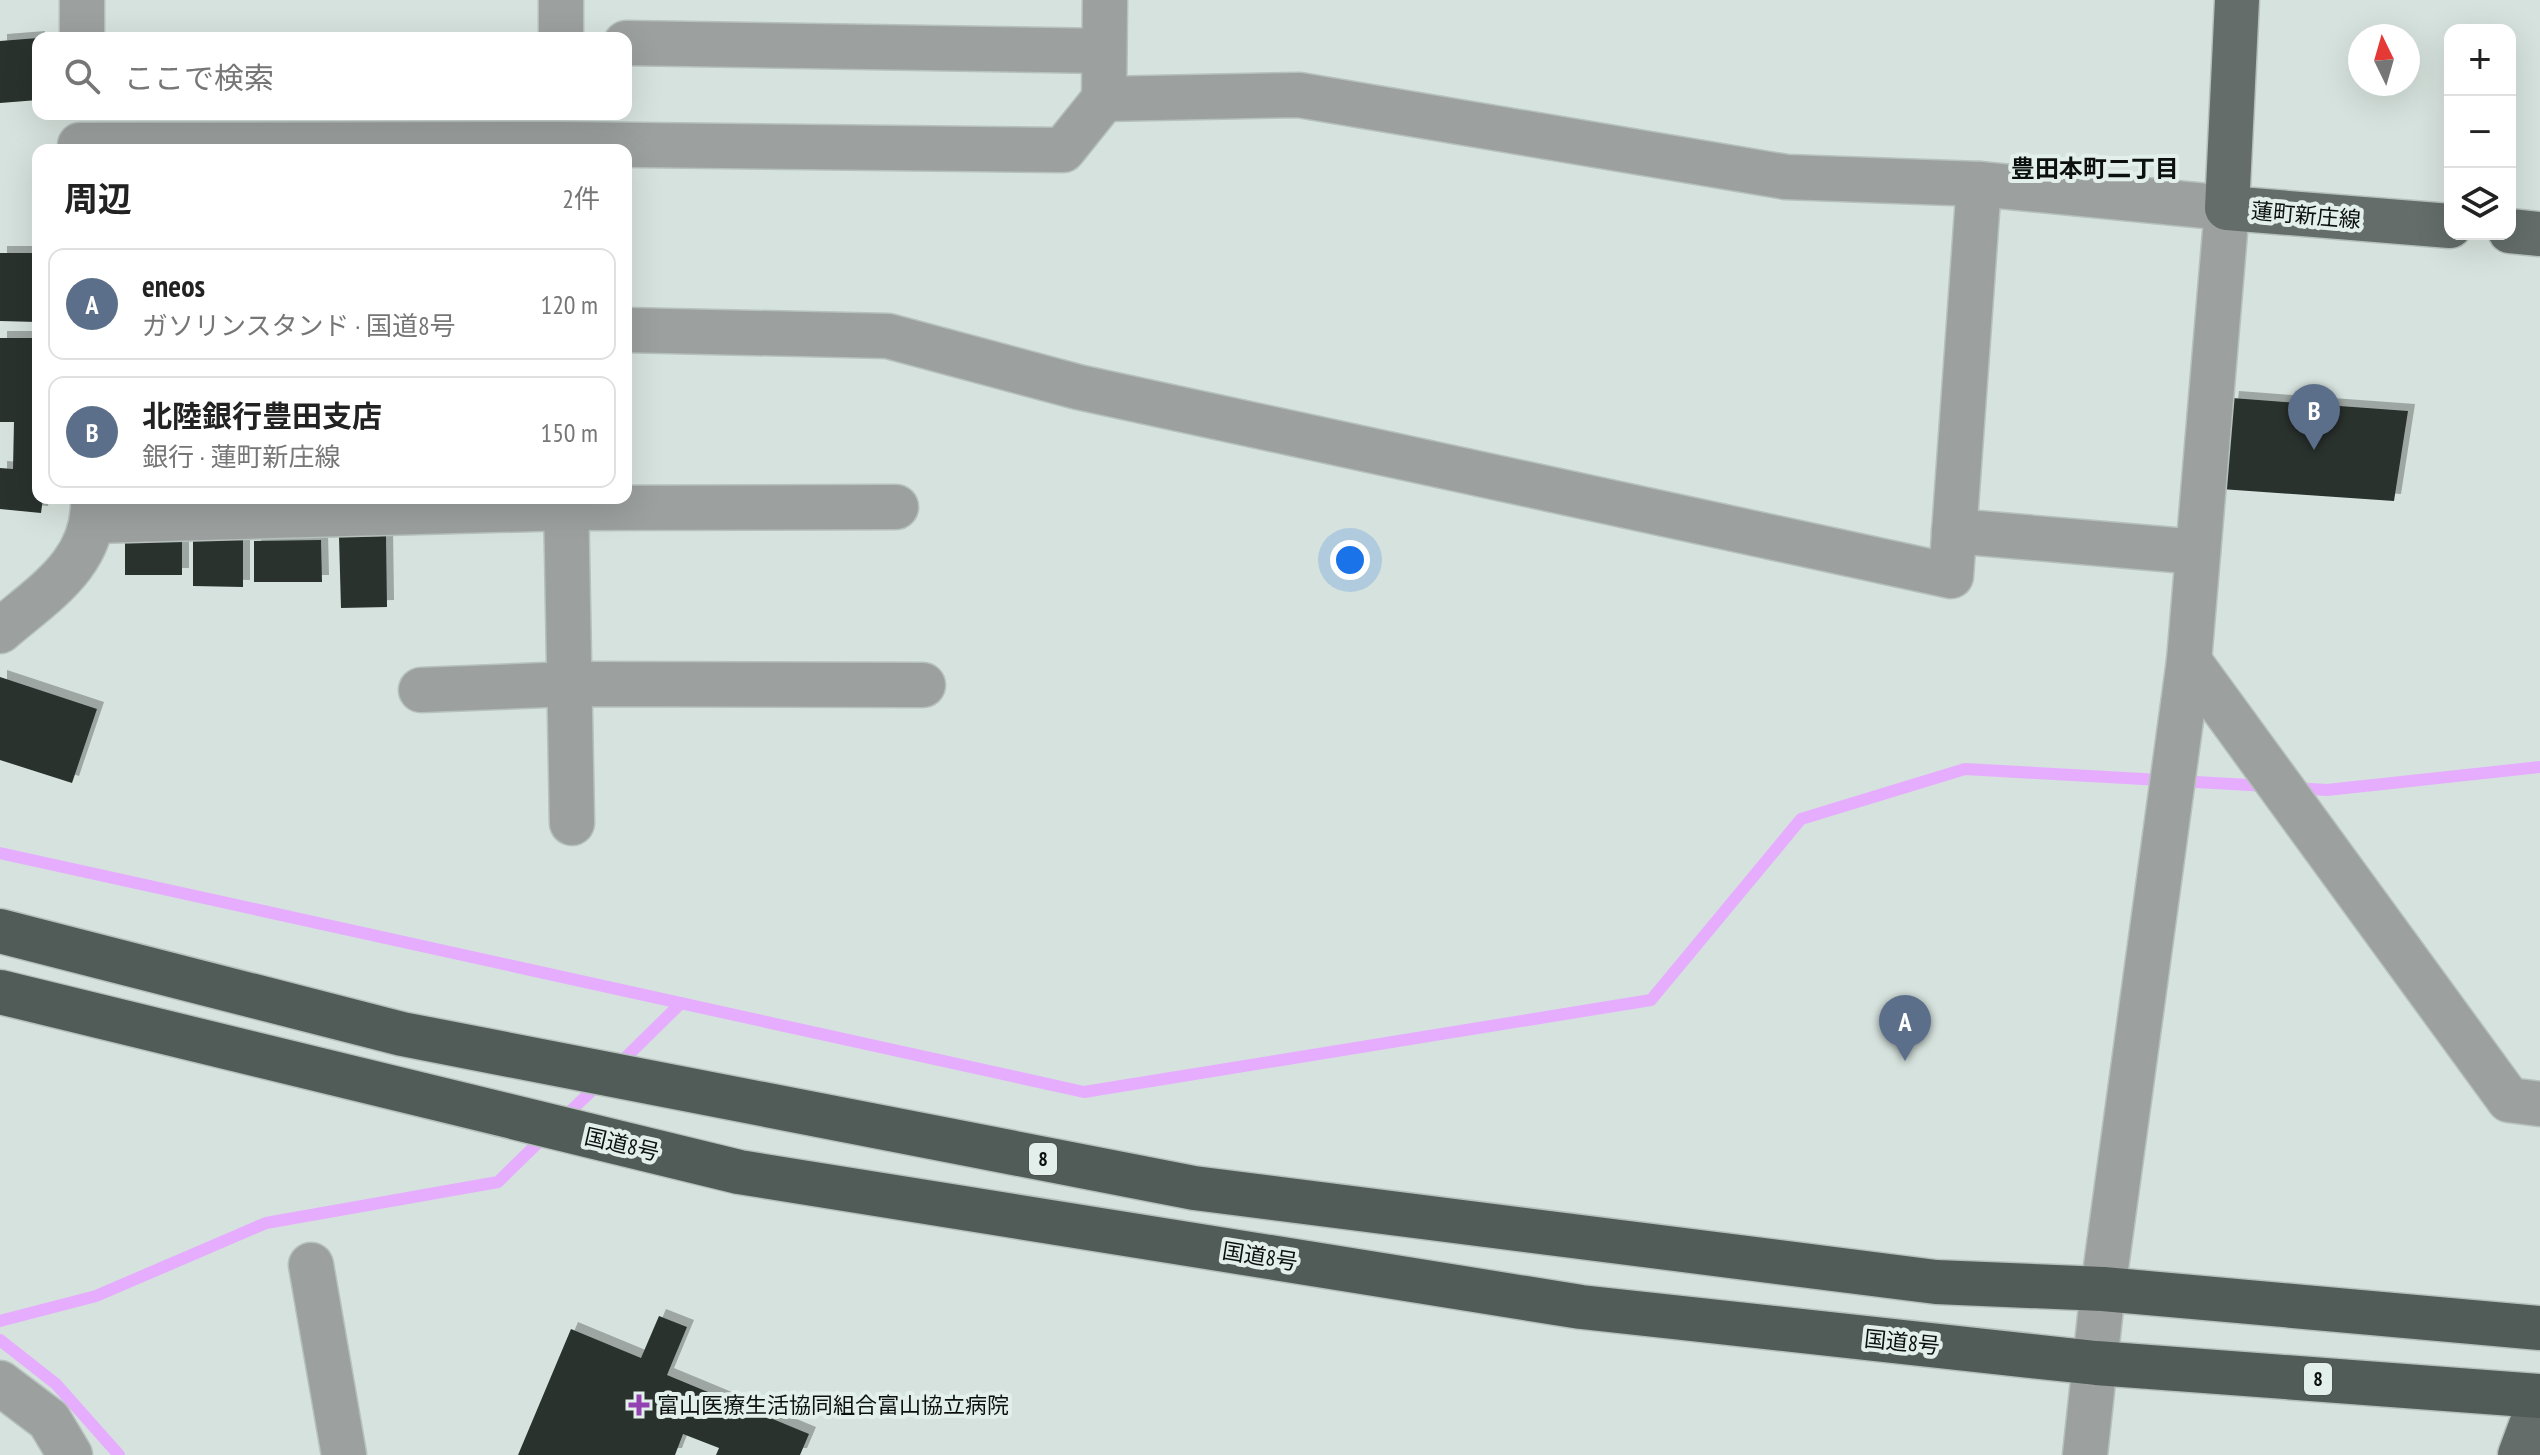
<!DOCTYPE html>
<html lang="ja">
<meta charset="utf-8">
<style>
:root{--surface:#fff;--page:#f6f6f6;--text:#222;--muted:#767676;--line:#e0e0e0;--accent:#ea580c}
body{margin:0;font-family:"PT Sans Narrow","Noto Sans JP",sans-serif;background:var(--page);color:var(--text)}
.controls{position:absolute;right:24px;top:24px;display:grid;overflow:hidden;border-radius:16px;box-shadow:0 8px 32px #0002}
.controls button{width:72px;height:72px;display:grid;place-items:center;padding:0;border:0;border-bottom:2px solid var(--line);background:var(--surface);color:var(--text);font:40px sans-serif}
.compass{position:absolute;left:2348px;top:24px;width:72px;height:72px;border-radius:50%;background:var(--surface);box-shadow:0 8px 32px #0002;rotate:355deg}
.you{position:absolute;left:1350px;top:560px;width:28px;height:28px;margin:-20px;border:6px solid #fff;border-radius:50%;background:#1a73e8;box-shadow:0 0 0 12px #1a73e833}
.badge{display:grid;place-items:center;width:52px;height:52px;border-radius:50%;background:var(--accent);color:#fff;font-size:26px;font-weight:700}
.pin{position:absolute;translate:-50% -66px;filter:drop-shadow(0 2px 4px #0008)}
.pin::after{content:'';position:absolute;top:42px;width:28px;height:24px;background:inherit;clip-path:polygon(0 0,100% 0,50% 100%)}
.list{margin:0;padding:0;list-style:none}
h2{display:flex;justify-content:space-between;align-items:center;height:104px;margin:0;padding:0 32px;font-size:34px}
h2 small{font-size:26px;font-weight:400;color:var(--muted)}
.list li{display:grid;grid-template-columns:52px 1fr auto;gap:24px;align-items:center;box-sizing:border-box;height:112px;margin:0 16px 16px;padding:0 16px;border:2px solid var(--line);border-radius:16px}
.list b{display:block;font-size:30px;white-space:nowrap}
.list p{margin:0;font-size:26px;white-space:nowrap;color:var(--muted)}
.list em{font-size:26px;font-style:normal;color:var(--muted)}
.icon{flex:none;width:44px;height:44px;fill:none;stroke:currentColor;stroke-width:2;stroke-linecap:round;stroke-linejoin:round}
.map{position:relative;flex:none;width:2540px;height:1455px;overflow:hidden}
.search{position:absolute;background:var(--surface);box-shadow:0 8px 32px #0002;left:32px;top:32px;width:600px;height:88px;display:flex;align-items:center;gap:20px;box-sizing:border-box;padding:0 28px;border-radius:16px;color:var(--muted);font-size:30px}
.panel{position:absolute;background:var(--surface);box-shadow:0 8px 32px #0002;left:32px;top:144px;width:600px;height:360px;border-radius:16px}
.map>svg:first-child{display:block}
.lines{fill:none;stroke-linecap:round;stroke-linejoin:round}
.stream{stroke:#e6adff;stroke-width:12}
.building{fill:#29322f;filter:url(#shadow)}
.minor-casing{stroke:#b6c0bc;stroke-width:47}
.major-casing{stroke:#b6c0bc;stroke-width:47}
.highway-casing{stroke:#b6c0bc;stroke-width:47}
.minor{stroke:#9ca19f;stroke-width:44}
.major{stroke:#646d6a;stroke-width:44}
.highway{stroke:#515b57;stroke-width:44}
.poi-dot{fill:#9242b1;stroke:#e3efea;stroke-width:3}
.labels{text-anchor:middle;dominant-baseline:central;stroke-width:8;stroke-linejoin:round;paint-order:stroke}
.shield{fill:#e3efea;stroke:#4c5351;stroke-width:2}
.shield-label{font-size:20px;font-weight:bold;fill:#0c100f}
.street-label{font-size:22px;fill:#0c100f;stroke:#e3efea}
.poi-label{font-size:22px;fill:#0c100f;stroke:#e3efea;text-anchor:start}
.neighbourhood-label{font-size:24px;font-weight:bold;fill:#0c100f;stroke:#e3efea}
</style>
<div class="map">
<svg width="2540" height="1455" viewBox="0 0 2540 1455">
<defs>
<filter id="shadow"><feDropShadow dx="7" dy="-7" stdDeviation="0" flood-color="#0004"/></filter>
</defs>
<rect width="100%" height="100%" fill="#d6e2dd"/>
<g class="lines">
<g class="stream">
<path d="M2293,788L2327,790L2540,767"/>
<path d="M0,853L1084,1092L1651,1000L1801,819L1965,769L2267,786"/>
<path d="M618,1065L681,1003"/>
<path d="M563,1118L599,1084"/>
<path d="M0,1321L96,1296L266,1223L498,1182L547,1134"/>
<path d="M0,1340L56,1384L119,1455"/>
</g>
</g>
<g class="building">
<path d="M38,38V100L0,103V41Z"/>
<path d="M0,253H38V322L0,321Z"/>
<path d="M0,338H38V498H43L41,513L0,509V468L13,469L14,422H0Z"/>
<path d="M2232,398L2408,411L2394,501L2221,489Z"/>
<path d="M386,536L387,607L341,608L339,537Z"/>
<path d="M125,537L182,538V575H125Z"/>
<path d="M193,539L243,540V587L193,586Z"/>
<path d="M321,540L322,582H254V541Z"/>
<path d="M0,677L97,709L72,783L0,760Z"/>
<path d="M659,1316L687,1327L667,1375L809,1434L800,1455H716L719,1448L683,1434L675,1455H518L571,1329L641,1358Z"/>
</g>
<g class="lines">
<defs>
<g id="minor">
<path d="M82,38V0"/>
<path d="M561,38V0"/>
<path d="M626,43L1104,51"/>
<path d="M1104,99L1299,95L1786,177L1979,184L2227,208L2189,661L2103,1289L2085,1455"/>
<path d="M80,145L560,144L1063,150L1104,99L1105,0"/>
<path d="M626,330L888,336L1078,387L1951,576L1979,184"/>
<path d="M566,498L572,823"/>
<path d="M94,521L567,508L896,507"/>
<path d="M1954,531L2198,552"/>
<path d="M0,631C44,593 96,563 93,498"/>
<path d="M2189,661L2509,1100L2540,1104"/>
<path d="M421,690L570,684L923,685"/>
<path d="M311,1265L344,1455"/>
<path d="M0,1383L49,1420L70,1455"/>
</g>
<g id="major">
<path d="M2237,0L2227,208L2450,226"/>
<path d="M2510,231L2540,234"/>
<path d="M2520,1455L2540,1401"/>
</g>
<g id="highway">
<path d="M0,931L402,1034L1194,1188L1936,1282L2103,1289L2540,1328"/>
<path d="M0,992L739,1172L1581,1307L2096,1363L2540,1396"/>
</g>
</defs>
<use href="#minor" class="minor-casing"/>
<use href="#major" class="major-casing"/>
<use href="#highway" class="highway-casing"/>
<use href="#minor" class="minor"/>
<use href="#major" class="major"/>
<use href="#highway" class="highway"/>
</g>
<path class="poi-dot" d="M635 1393h8v8h8v8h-8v8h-8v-8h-8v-8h8z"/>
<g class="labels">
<g class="shield">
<rect x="1029" y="1143" width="28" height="32" rx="6"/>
<rect x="2304" y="1363" width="28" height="32" rx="6"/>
</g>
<g class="shield-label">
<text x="1043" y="1159">8</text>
<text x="2318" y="1379">8</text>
</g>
<g class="street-label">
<text transform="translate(2306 215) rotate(5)">蓮町新庄線</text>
<text transform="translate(622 1144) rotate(13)">国道8号</text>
<text transform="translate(1260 1256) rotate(9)">国道8号</text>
<text transform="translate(1902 1342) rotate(6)">国道8号</text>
</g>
<g class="poi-label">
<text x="657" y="1405">富山医療生活協同組合富山協立病院</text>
</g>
<g class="neighbourhood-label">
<text x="2095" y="168">豊田本町二丁目</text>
</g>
</g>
</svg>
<div class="controls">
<button>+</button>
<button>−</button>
<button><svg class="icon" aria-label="layers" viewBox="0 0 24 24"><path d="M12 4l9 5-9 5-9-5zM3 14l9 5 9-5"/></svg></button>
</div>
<svg class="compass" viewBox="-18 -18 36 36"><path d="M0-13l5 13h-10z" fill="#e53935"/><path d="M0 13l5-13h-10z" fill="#767676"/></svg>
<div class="you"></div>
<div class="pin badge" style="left:1905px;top:1061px;background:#5c6f8a">A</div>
<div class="pin badge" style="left:2314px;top:450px;background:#5c6f8a">B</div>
<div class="search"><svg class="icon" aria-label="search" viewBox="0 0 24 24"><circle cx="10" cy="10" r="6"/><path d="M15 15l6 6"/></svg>ここで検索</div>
<section class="panel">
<h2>周辺<small>2件</small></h2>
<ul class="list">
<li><span class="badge" style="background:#5c6f8a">A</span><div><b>eneos</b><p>ガソリンスタンド · 国道8号</p></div><em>120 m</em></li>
<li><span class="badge" style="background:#5c6f8a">B</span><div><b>北陸銀行豊田支店</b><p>銀行 · 蓮町新庄線</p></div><em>150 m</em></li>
</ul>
</section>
</div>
